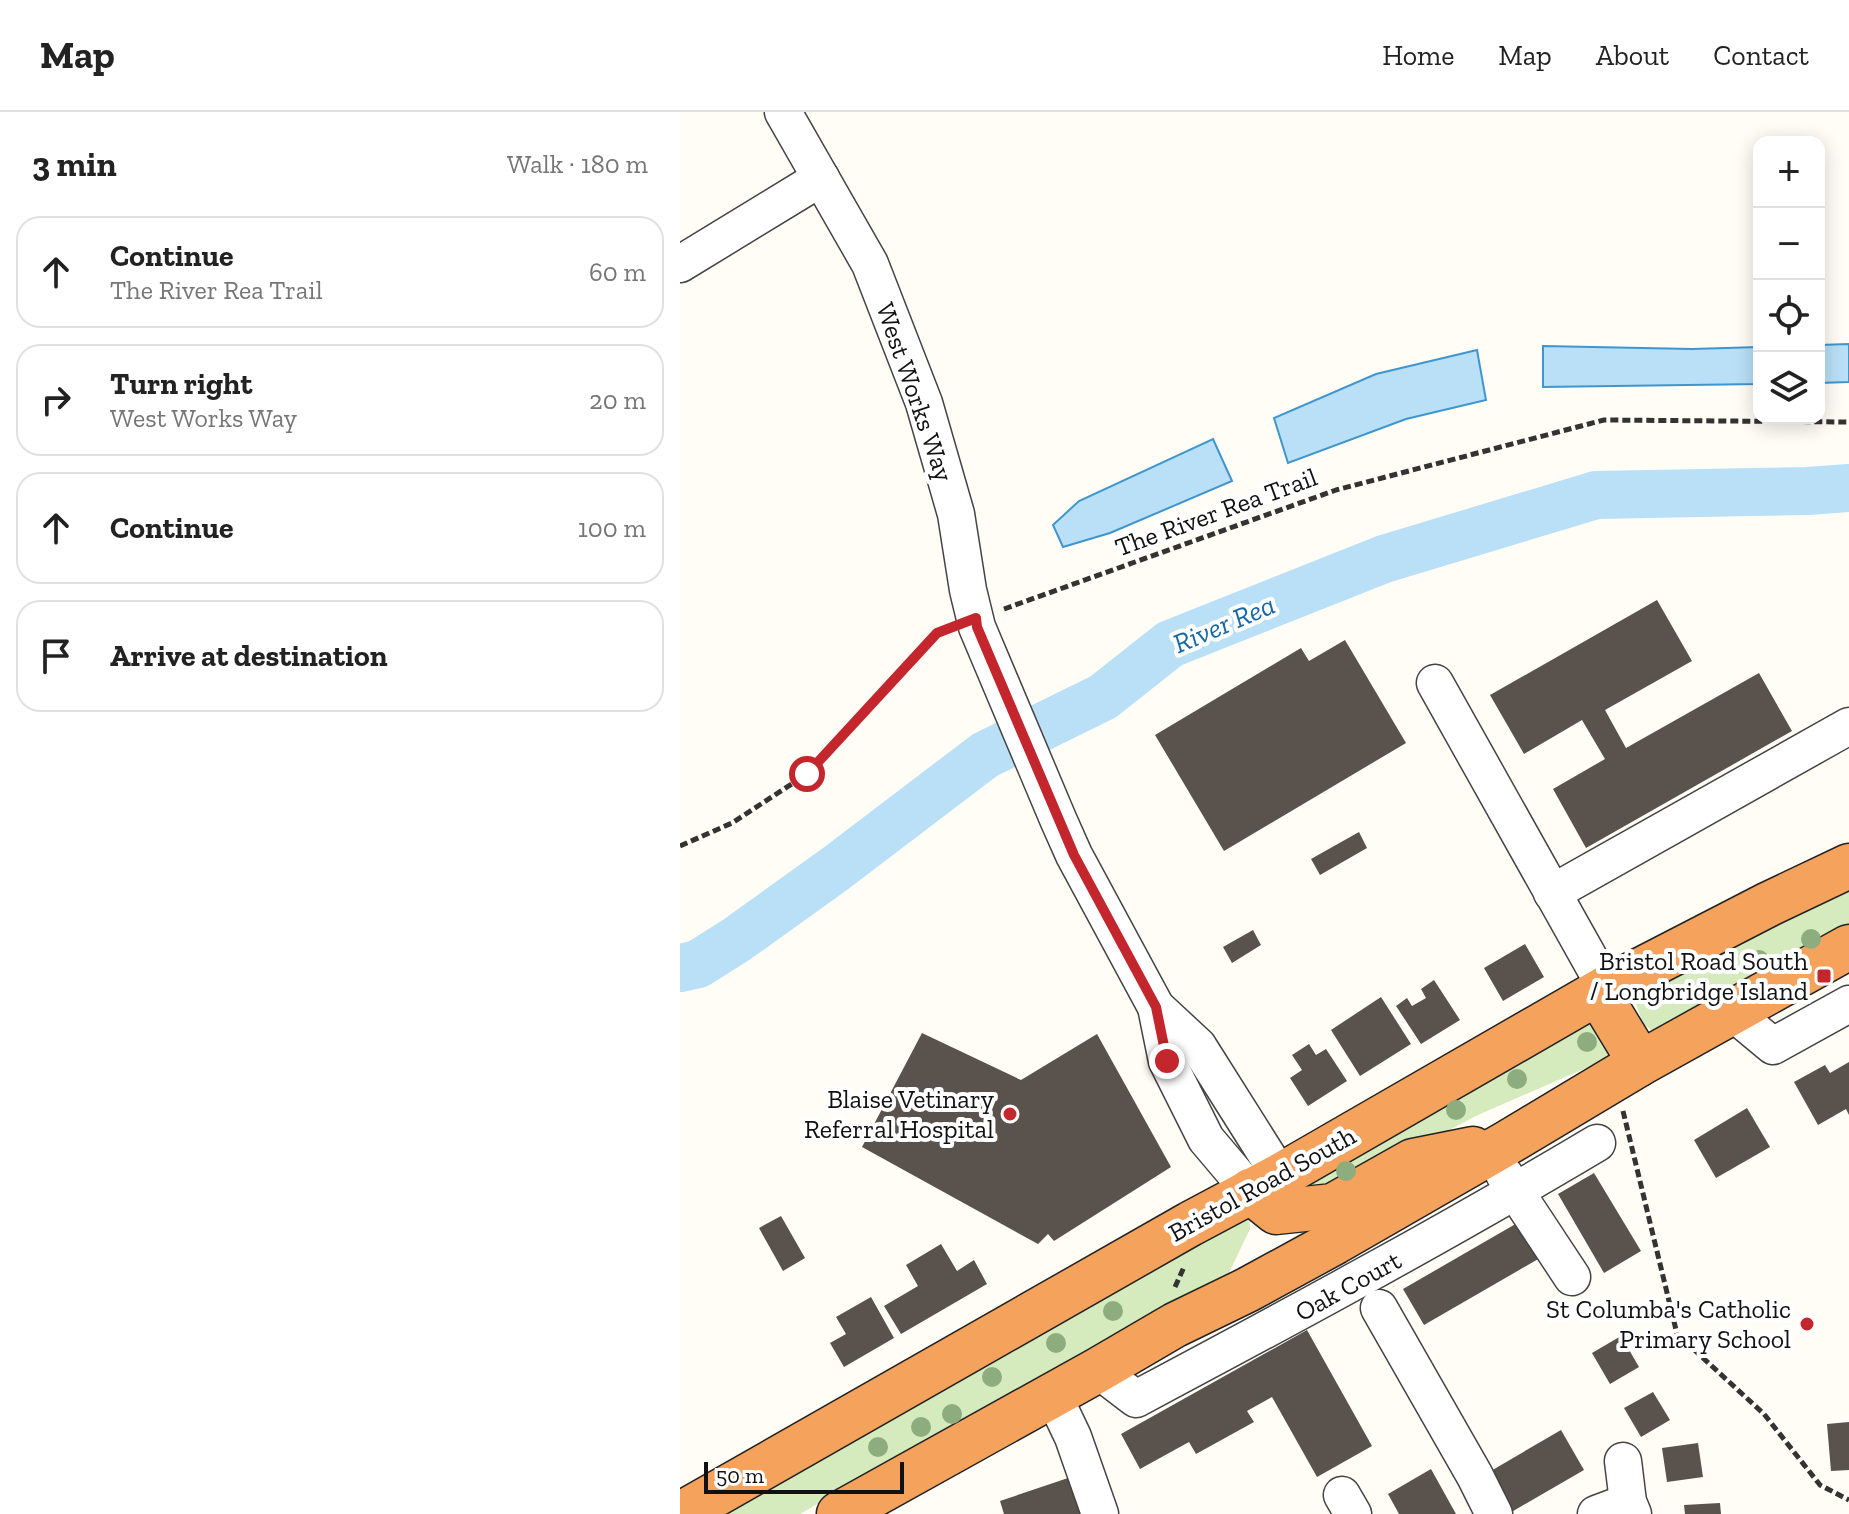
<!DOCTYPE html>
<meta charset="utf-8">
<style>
:root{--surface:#fff;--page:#f2f2f2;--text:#222;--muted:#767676;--line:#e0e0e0}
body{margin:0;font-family:"Zilla Slab",serif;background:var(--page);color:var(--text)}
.controls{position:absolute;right:24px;top:24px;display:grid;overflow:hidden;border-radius:16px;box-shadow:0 4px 20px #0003}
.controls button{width:72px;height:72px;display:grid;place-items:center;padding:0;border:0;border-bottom:2px solid var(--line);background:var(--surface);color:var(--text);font:40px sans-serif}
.scale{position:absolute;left:24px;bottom:20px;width:200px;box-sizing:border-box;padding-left:8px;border:4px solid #111;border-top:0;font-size:22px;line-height:28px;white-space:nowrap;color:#111;-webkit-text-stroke:6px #fff;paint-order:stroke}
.stop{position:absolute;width:24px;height:24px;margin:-18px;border:6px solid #c4262e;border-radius:50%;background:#fff}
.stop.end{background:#c4262e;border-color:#fff;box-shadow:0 2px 8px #0008}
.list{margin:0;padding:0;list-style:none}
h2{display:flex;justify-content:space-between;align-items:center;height:104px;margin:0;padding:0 32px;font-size:34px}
h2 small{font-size:26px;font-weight:400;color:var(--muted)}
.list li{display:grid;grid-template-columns:52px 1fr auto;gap:24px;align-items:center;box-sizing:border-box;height:112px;margin:0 16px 16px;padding:0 16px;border:2px solid var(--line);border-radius:24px}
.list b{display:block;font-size:30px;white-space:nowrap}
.list p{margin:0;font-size:26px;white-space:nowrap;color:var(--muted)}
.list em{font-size:26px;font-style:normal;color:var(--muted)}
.icon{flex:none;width:44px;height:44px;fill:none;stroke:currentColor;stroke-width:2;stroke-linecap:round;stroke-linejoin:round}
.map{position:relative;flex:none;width:1169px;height:1402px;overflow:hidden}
header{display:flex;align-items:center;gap:48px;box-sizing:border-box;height:112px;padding:0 40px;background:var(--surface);border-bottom:2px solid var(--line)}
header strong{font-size:38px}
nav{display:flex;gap:44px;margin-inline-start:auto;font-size:28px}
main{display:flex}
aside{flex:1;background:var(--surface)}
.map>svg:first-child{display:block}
.green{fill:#d5ebbd}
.water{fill:#b9e0f7;stroke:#3f96cf;stroke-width:2}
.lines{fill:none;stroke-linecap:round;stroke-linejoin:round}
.river{stroke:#b9e0f7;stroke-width:48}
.building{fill:#5a524d}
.minor-casing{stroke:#444;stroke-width:39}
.highway-casing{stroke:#222;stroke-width:47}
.path{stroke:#333;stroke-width:5;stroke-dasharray:8 4;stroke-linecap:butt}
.minor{stroke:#fff;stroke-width:36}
.highway{stroke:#f5a25d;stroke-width:44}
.tree{fill:#8dad7f}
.route{stroke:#c4262e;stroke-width:10}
.poi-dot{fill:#c4262e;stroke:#fff;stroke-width:3}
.labels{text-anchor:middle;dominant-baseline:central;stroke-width:8;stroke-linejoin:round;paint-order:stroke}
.street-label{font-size:26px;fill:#111;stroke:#fff}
.poi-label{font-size:26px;fill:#111;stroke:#fff;text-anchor:end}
.water-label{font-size:28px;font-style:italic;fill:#1768a6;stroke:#fff}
</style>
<header>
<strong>Map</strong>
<nav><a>Home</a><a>Map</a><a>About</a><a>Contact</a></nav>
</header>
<main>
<aside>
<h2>3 min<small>Walk · 180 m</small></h2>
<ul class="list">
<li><svg class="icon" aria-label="ahead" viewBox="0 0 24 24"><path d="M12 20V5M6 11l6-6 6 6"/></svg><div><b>Continue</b><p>The River Rea Trail</p></div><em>60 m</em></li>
<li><svg class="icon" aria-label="right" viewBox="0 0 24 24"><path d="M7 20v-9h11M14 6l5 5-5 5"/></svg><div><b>Turn right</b><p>West Works Way</p></div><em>20 m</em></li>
<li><svg class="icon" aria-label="ahead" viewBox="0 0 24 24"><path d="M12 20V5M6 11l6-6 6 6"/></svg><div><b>Continue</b></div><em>100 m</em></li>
<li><svg class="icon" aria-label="arrive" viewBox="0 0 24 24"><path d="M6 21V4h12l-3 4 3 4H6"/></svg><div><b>Arrive at destination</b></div></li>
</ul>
</aside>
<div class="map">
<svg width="1169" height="1402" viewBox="0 0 1169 1402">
<rect width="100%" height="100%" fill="#fffdf5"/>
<g class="green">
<path d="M1169,773V814L974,920L963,912L951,878Z"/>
<path d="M904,903L933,932L929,946L798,1003L653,1078L627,1085L621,1064Z"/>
<path d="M569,1099L570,1117L547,1165L213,1348L120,1402H21Z"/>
</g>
<g class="water">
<path d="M1169,232V270L1139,271V233Z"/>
<path d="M863,234L1012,237L1079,235V272L863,275Z"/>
<path d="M797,238L806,288L726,307L608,351L594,306L696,262Z"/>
<path d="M533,327L552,369L430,421L383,435L373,413L399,389Z"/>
</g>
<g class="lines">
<path class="river" d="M0,856L18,852L56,828L155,757L305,643L423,585L490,532L704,447L916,383L1128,379L1169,376"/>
</g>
<g class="building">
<path d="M977,488L1012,549L925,598L946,636L1079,561L1112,619L906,736L873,677L925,647L902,608L844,642L810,583Z"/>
<path d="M665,528L726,631L544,739L475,623L621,536L629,549Z"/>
<path d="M679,720L687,736L640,763L631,747Z"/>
<path d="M573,818L581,833L552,851L543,835Z"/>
<path d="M845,832L864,865L823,889L804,856Z"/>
<path d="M754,868L780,908L741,932L716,894L727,886L732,894L746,886L741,877Z"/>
<path d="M701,885L731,932L680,964L651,918Z"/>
<path d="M242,921L341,968L417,922L491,1055L374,1129L368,1122L358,1132L182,1035Z"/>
<path d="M629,932L636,943L646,937L667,969L628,994L610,966L622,958L612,943Z"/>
<path d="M1169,950V1003L1166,997L1138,1013L1114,970L1145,953L1150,961Z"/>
<path d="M1067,996L1090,1035L1036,1066L1014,1028Z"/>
<path d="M914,1061L961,1139L924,1161L878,1082Z"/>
<path d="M101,1104L125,1146L103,1159L79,1116Z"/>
<path d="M839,1110L860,1146L744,1213L723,1177Z"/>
<path d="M261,1132L277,1159L294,1148L307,1172L221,1222L204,1194L238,1174L226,1153Z"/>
<path d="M191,1185L214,1226L164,1255L150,1231L166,1222L156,1205Z"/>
<path d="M627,1218L692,1334L637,1365L592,1285L567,1299L574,1310L516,1342L509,1330L460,1357L441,1322Z"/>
<path d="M941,1224L959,1255L930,1272L912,1241Z"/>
<path d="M973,1280L990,1308L961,1325L944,1296Z"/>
<path d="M1169,1310V1358L1151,1359L1147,1312Z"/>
<path d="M881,1318L904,1358L828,1402L804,1363Z"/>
<path d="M1018,1331L1023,1365L987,1370L982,1336Z"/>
<path d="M751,1357L776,1402H719L708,1382Z"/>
<path d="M391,1365L403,1402H324L320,1389Z"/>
<path d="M1040,1391L1041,1402H1005L1004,1393Z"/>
</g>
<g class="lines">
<defs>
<g id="minor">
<path d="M103,0L190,152L244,291L276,402L288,478L297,515L378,707L394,743L476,895L487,949L526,1027L570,1079"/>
<path d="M0,152L141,66"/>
<path d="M755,571L926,876"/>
<path d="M872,781L1169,614"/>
<path d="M476,895L518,934L600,1064"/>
<path d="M1052,900L1093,934L1169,892"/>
<path d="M824,1062L892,1165"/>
<path d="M699,1196L795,1364L814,1402"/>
<path d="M418,1258L456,1287C612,1204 766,1121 917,1031"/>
<path d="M373,1283L393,1325L420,1402"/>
<path d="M943,1349L948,1390L953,1402"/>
<path d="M662,1383L673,1402"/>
<path d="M916,1402L948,1390"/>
</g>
<g id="highway">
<path d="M918,881L952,937L959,952"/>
<path d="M570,1079L596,1100L653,1094L733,1049L793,1037"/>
<path d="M1,1402L510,1112L600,1064L926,876L1089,792L1169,754"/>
<path d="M159,1402L418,1258L495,1213L567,1178L655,1130L827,1031L959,952L1169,835"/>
</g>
</defs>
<use href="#minor" class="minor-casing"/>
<use href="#highway" class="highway-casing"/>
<g class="path">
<path d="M324,497L656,378L924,308L1169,310"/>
<path d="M0,734L52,711L127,662L257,521L269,516"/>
<path d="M943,999L997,1222L1084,1302L1140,1373L1169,1388"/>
<path d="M495,1175L504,1155"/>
</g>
<use href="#minor" class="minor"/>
<use href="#highway" class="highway"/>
</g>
<g class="tree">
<circle cx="1131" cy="827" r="10"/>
<circle cx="1079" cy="848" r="10"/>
<circle cx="907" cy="930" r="10"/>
<circle cx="837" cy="967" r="10"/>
<circle cx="776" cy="998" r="10"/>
<circle cx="666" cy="1059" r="10"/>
<circle cx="433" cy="1199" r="10"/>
<circle cx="376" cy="1231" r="10"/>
<circle cx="312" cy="1265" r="10"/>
<circle cx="272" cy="1302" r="10"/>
<circle cx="241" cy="1315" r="10"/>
<circle cx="198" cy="1335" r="10"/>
</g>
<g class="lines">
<path class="route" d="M127,662L257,521L296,506L297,515L394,743L476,895L487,949"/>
</g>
<g class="poi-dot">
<rect x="1136" y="856" width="16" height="16" rx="4"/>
<circle cx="330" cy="1002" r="8"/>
<circle cx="1127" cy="1212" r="8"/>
</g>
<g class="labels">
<g class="street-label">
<text transform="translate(235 280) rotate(71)">West Works Way</text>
<text transform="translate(536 400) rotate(-20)">The River Rea Trail</text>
<text transform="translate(582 1072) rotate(-29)">Bristol Road South</text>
<text transform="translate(668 1174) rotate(-29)">Oak Court</text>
</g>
<g class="poi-label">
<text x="1128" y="849">Bristol Road South<tspan x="1128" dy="30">/ Longbridge Island</tspan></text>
<text x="314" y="987">Blaise Vetinary<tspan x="314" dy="30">Referral Hospital</tspan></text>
<text x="1111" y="1197">St Columba's Catholic<tspan x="1111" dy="30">Primary School</tspan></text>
</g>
<g class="water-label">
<text transform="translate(544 512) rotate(-23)">River Rea</text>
</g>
</g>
</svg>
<div class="controls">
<button>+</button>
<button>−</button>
<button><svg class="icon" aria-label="locate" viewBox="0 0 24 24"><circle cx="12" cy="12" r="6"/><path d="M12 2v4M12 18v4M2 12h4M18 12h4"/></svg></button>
<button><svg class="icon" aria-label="layers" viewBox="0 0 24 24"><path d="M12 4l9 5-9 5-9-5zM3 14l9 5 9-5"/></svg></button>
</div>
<div class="scale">50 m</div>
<div class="stop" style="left:127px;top:662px"></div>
<div class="stop end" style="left:487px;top:949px"></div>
</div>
</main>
